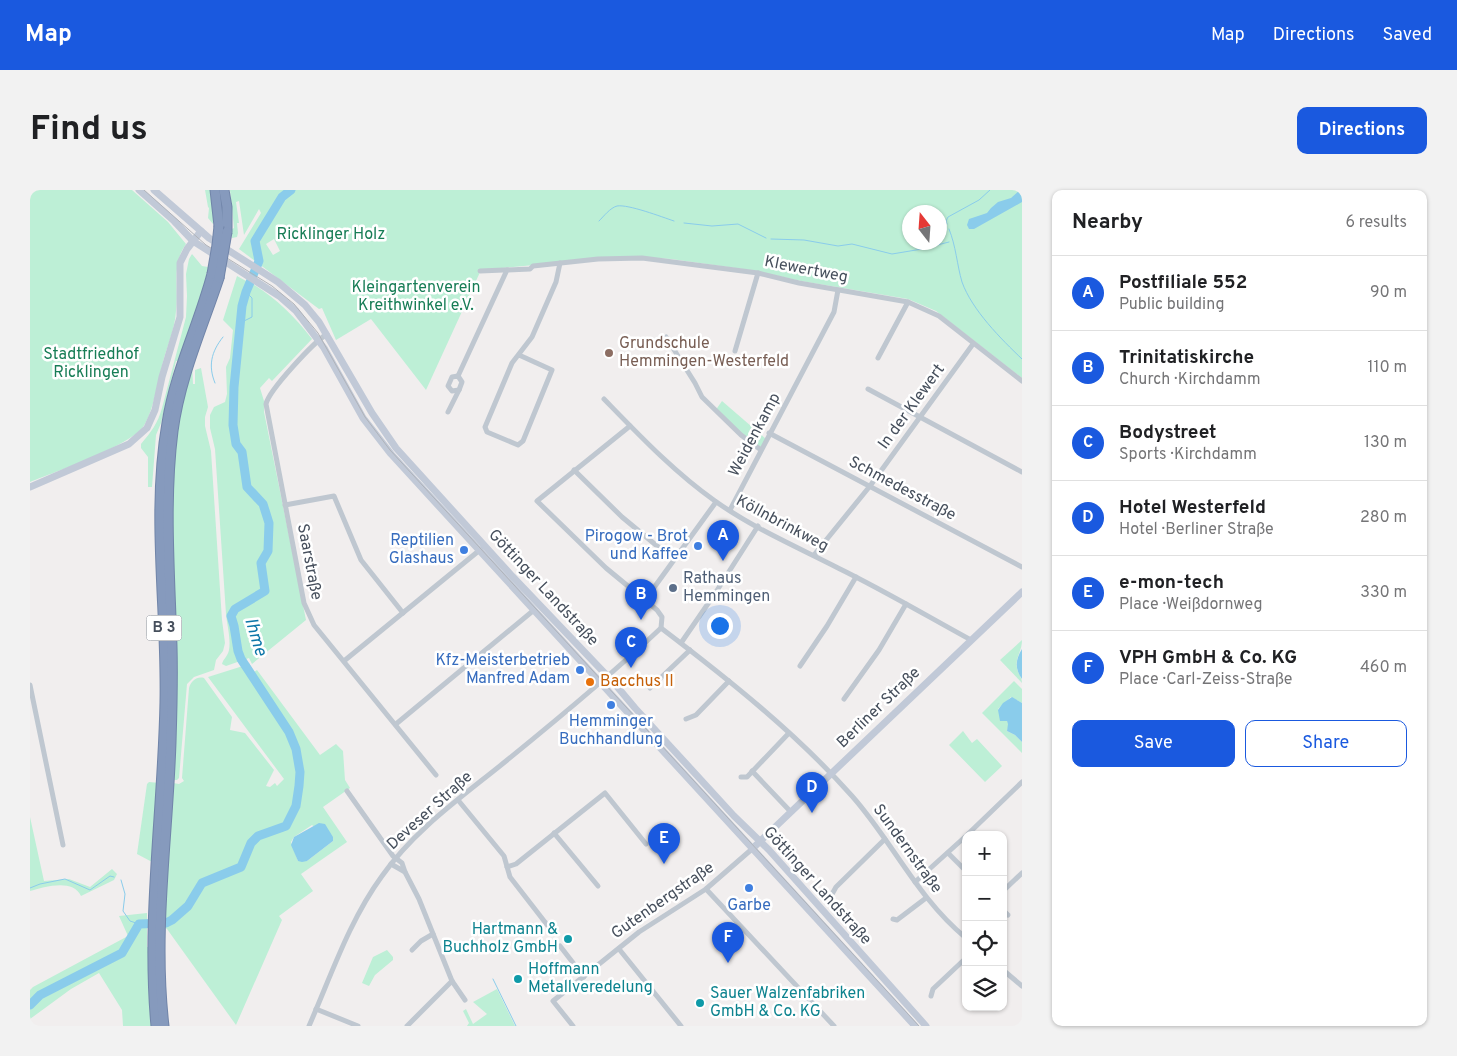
<!DOCTYPE html>
<meta charset="utf-8">
<style>
:root{--surface:#fff;--page:#f2f2f2;--text:#202124;--muted:#757577;--line:#e0e0e0;--accent:#1a59df}
body{margin:0;font-family:Overpass,sans-serif;background:var(--page);color:var(--text)}
.controls{position:absolute;right:15px;bottom:15px;display:grid;overflow:hidden;border-radius:10px;box-shadow:0 1px 4px #0004}
.controls button{width:45px;height:45px;display:grid;place-items:center;padding:0;border:0;border-bottom:1px solid var(--line);background:var(--surface);color:var(--text);font:25px sans-serif}
.compass{position:absolute;left:872px;top:15px;width:45px;height:45px;border-radius:50%;background:var(--surface);box-shadow:0 1px 4px #0004;rotate:343deg}
.you{position:absolute;left:689px;top:435px;width:18px;height:18px;margin:-12px;border:4px solid #fff;border-radius:50%;background:#1a73e8;box-shadow:0 0 0 8px #1a73e833}
.badge{display:grid;place-items:center;width:32px;height:32px;border-radius:50%;background:var(--accent);color:#fff;font-size:16px;font-weight:700}
.pin{position:absolute;translate:-50% -41px;filter:drop-shadow(0 1px 2px #0008)}
.pin::after{content:'';position:absolute;top:26px;width:18px;height:15px;background:inherit;clip-path:polygon(0 0,100% 0,50% 100%)}
.list{margin:0;padding:0;list-style:none}
h2{display:flex;justify-content:space-between;align-items:center;height:65px;margin:0;padding:0 20px;font-size:21px}
h2 small{font-size:16px;font-weight:400;color:var(--muted)}
.list li{display:grid;grid-template-columns:32px 1fr auto;gap:15px;align-items:center;box-sizing:border-box;height:75px;padding:0 20px;border-top:1px solid var(--line)}
.list b{display:block;font-size:19px;white-space:nowrap}
.list p{margin:0;font-size:16px;white-space:nowrap;color:var(--muted)}
.list em{font-size:16px;font-style:normal;color:var(--muted)}
.actions{display:flex;gap:10px;padding:15px 20px}
.actions a{flex:1;padding:11px 0;border:1px solid var(--accent);border-radius:10px;text-align:center;font-size:18px;color:var(--accent)}
.actions .main{background:var(--accent);color:#fff}
.icon{flex:none;width:28px;height:28px;fill:none;stroke:currentColor;stroke-width:2;stroke-linecap:round;stroke-linejoin:round}
.map{position:relative;flex:none;width:992px;height:836px;overflow:hidden;border-radius:10px}
header{display:flex;align-items:center;gap:30px;box-sizing:border-box;height:70px;padding:0 25px;background:var(--accent);color:#fff}
header strong{font-size:24px}
nav{display:flex;gap:28px;margin-inline-start:auto;font-size:18px}
.intro{display:flex;align-items:center;justify-content:space-between;box-sizing:border-box;height:120px;padding:0 30px}
h1{margin:0;font-size:35px}
.button{padding:12px 22px;border-radius:10px;background:var(--accent);color:#fff;font-size:18px;font-weight:700}
main{display:flex;gap:30px;padding:0 30px}
aside{flex:1;background:var(--surface);border-radius:10px;box-shadow:0 1px 4px #0004}
.map>svg:first-child{display:block}
.green{fill:#bdefd6;fill-rule:evenodd}
.water{fill:#8acceb}
.lines{fill:none;stroke-linecap:round;stroke-linejoin:round}
.stream{stroke:#8acceb;stroke-width:1}
.river{stroke:#8acceb;stroke-width:9}
.highway-casing{stroke:#7185a9;stroke-width:11}
.street{stroke:#bfc7d0;stroke-width:5}
.secondary{stroke:#c1c9d7;stroke-width:7}
.highway{stroke:#869abd;stroke-width:9}
.tram{stroke:#b0b3b9;stroke-width:1}
.highway-bridge-casing{stroke:#7185a9;stroke-width:11;stroke-linecap:butt}
.highway-bridge{stroke:#869abd;stroke-width:9}
.education-dot{fill:#8d6e63;stroke:#fff;stroke-width:2}
.shop-dot{fill:#3f7fe0;stroke:#fff;stroke-width:2}
.service-dot{fill:#5c6f8a;stroke:#fff;stroke-width:2}
.food-dot{fill:#e8710a;stroke:#fff;stroke-width:2}
.culture-dot{fill:#0f9aa8;stroke:#fff;stroke-width:2}
.labels{text-anchor:middle;dominant-baseline:central;stroke-width:5;stroke-linejoin:round;paint-order:stroke}
.shield{fill:#fff;stroke:#7e848d;stroke-width:1}
.shield-label{font-size:15px;font-weight:bold;fill:#464f5c}
.park-label{font-size:16px;fill:#177d56;stroke:#fff}
.street-label{font-size:16px;fill:#464f5c;stroke:#fff}
.education-label{font-size:16px;fill:#785e54;stroke:#fff;text-anchor:start}
.shop-label{font-size:16px;fill:#366cbe;stroke:#fff;text-anchor:end}
.service-label{font-size:16px;fill:#4e5e75;stroke:#fff;text-anchor:start}
.food-label{font-size:16px;fill:#c56008;stroke:#fff;text-anchor:start}
.culture-label{font-size:16px;fill:#0d838f;stroke:#fff;text-anchor:start}
.water-label{font-size:18px;font-style:italic;fill:#0d76a8;stroke:#fff}
</style>
<header>
<strong>Map</strong>
<nav><a>Map</a><a>Directions</a><a>Saved</a></nav>
</header>
<div class="intro"><h1>Find us</h1><a class="button">Directions</a></div>
<main>
<div class="map">
<svg width="992" height="836" viewBox="0 0 992 836">
<rect width="100%" height="100%" fill="#f1eeee"/>
<g class="green">
<path d="M0,0H102L138,32L156,54C141,75 149,97 146,121C145,140 136,158 132,176C127,194 123,223 113,237C99,256 25,282 0,292Z"/>
<path d="M175,0H180L183,22V34L178,28L179,18L178,17Z"/>
<path d="M200,0H992V188L906,121L878,109L771,91L727,81L641,69L598,66L451,80L396,200L341,129L306,150L292,118L289,119L209,59L231,23L229,19L214,45L209,11L206,12L209,33H207L208,43L207,47L202,48V39L204,38ZM879,22H909V52H879ZM244,49L250,61L243,65L236,54Z"/>
<path d="M162,64L172,76L178,77C175,90 173,104 168,118C162,136 155,153 148,171H146L131,233L126,245L122,297H118V267L111,258V254C121,242 128,233 132,218L156,127L157,106L156,84L159,69Z"/>
<path d="M207,86L218,92L214,104L210,130L202,216H205L214,116L221,93C247,109 263,125 282,149L242,191L239,188L230,198L234,211V222L276,430L222,474L219,468L196,476L192,474C193,469 198,466 199,460C201,449 197,435 196,424L185,259L180,238V225L184,217L195,212L197,204L196,177L200,168L203,140L193,130Z"/>
<path d="M162,176L163,194H165V180L171,178L178,217L175,227V236L181,261L192,430L195,453L193,461L186,470L184,480L164,487L157,494L149,588L147,590H142V314L146,251L152,210Z"/>
<path d="M692,211L736,249L731,260L685,221Z"/>
<path d="M992,450C992,461 985,468 987,478C988,484 992,487 992,493L970,470Z"/>
<path d="M219,473L224,482L227,480L290,565L306,554L313,561L315,590L320,598L293,617L317,652L271,684L283,701L249,726L252,730L206,835L137,739L135,738L136,717L135,713L143,593L149,594L154,591L152,588L159,498C161,491 167,486 174,488L202,527L200,540L215,543L244,580L236,596L240,597L245,593L247,596L254,589L178,487L213,476C229,501 255,530 264,557C268,569 268,583 268,596L270,594C271,582 271,568 267,556C257,530 231,499 215,475ZM282,635L303,651L277,671H268L261,652L264,647Z"/>
<path d="M984,491L992,499V513L981,507L968,519L979,534L977,541L985,545L992,552V563L952,523Z"/>
<path d="M933,541L942,553L947,549L972,576L955,592L919,555Z"/>
<path d="M119,592L130,593L124,673L107,664L117,594Z"/>
<path d="M0,627L14,691L39,689L60,697L82,679L87,684L84,690L51,706C43,688 14,697 0,701Z"/>
<path d="M117,723V757H120L123,836H93L92,820L69,783L41,799L0,829V800L3,797L98,746L89,726Z"/>
<path d="M357,760L363,767V770L345,785L339,796L332,793L343,767Z"/>
<path d="M467,799L485,836H437L439,833L433,821L436,819L443,834L457,824L443,812Z"/>
</g>
<g class="water">
<path d="M990,0H992V12L944,39H939L937,35L939,29L957,23L961,18L968,12L981,8Z"/>
<path d="M992,459V489C985,479 985,470 992,459Z"/>
<path d="M982,507L992,513V552L985,545L977,541L978,534L977,531H970L968,520L973,513Z"/>
<path d="M289,633L295,634L303,647V651L277,671L272,672L268,671L261,655L264,647Z"/>
</g>
<g class="lines">
<g class="stream">
<path d="M569,31C574,26 580,18 587,16C598,14 632,27 644,31"/>
<path d="M654,33L682,36L708,34L736,48"/>
<path d="M917,34L916,31L918,27L949,10L960,0"/>
<path d="M919,39C926,56 927,75 932,92C942,120 971,149 992,169"/>
<path d="M741,49L774,50L808,56L822,54L862,64L892,59L919,52"/>
<path d="M210,133L222,127V108L216,102"/>
<path d="M185,193C178,176 181,162 193,147"/>
<path d="M91,690L95,704L93,721L100,731L109,734"/>
<path d="M0,698L10,694L35,689L60,700L80,686L84,687"/>
<path d="M463,789L486,836"/>
</g>
<path class="river" d="M0,815L10,805L92,763L109,734L136,733L142,730L158,716L172,693L211,677L221,653L228,646L256,636L266,616L269,596L270,582L266,559L259,542L211,469L208,461L204,436L201,426L205,419L235,401L231,373L238,361L239,333L233,314L217,297L212,262L206,254L203,235L204,197L212,116L216,102L229,71L225,51L252,7L261,0"/>
<defs>
<g id="highway">
<path d="M185,0L189,36"/>
<path d="M194,0L197,17V42"/>
<path d="M126,836C116,728 133,620 135,512C137,419 121,325 137,233C145,181 169,134 182,84"/>
<path d="M134,836C123,741 138,647 141,552C142,520 143,489 142,457C140,385 134,312 143,241C150,188 172,139 189,88"/>
</g>
</defs>
<use href="#highway" class="highway-casing"/>
<g class="street">
<path d="M450,81L500,79L503,76L568,69L612,68L728,83L769,93L878,112L909,126L992,191"/>
<path d="M297,144C284,152 239,200 236,214L274,413L284,435L406,585"/>
<path d="M636,147L665,193L672,207L711,245L731,260"/>
<path d="M705,161L728,83"/>
<path d="M489,165L522,180L493,251L488,255L457,242L455,237L482,173L502,147L526,92L530,73"/>
<path d="M848,168L878,112"/>
<path d="M428,186L477,80"/>
<path d="M428,186L432,192L429,200L422,201L418,196L422,187Z"/>
<path d="M838,199L992,282"/>
<path d="M574,209C609,245 644,282 685,311C723,338 767,357 808,378C853,400 897,426 941,450"/>
<path d="M418,222L429,200"/>
<path d="M739,243L992,377"/>
<path d="M544,280L592,327L644,370"/>
<path d="M255,315L304,306L331,370L373,423"/>
<path d="M700,320L804,122L808,100"/>
<path d="M784,365L840,296L943,154"/>
<path d="M615,410L686,312"/>
<path d="M631,438C698,489 766,543 822,606C862,651 888,709 936,748"/>
<path d="M651,453L686,402L728,336"/>
<path d="M314,471L451,359"/>
<path d="M770,476L797,436L826,387"/>
<path d="M0,495L33,655"/>
<path d="M620,498L660,460"/>
<path d="M814,509L849,460L876,414"/>
<path d="M656,529L666,525L699,491"/>
<path d="M366,534L504,420"/>
<path d="M722,581L760,621"/>
<path d="M711,587H717L759,543"/>
<path d="M317,601L363,666L372,673L375,682L361,674"/>
<path d="M428,610L474,666L480,687L518,736"/>
<path d="M524,643L568,696"/>
<path d="M937,645L992,592"/>
<path d="M918,663L936,681"/>
<path d="M477,677L486,674L575,603L616,654"/>
<path d="M375,682L389,709L422,791L435,810"/>
<path d="M885,692L936,646"/>
<path d="M676,699L804,836"/>
<path d="M973,701L992,683"/>
<path d="M801,706L806,697L855,649"/>
<path d="M973,720L978,725"/>
<path d="M863,729L867,730L896,708"/>
<path d="M530,756L554,787"/>
<path d="M589,759L651,836"/>
<path d="M382,760L391,751L403,744"/>
<path d="M973,780L992,796"/>
<path d="M901,806L903,799L936,768"/>
<path d="M286,819L328,836"/>
<path d="M279,836C301,786 319,731 352,686C384,640 433,606 476,571C529,528 581,485 631,438L632,427L627,420L576,378L507,311L600,236"/>
<path d="M377,836L422,791"/>
<path d="M543,836L523,811L609,742L676,699L722,659"/>
</g>
<g class="secondary">
<path d="M109,0L144,31L163,51L249,106L266,121L294,158L333,228L361,264L885,836"/>
<path d="M124,0L179,48L248,92L275,115L289,132L342,223L366,258L482,386L584,493L605,518L704,626L739,660L896,836"/>
<path d="M0,297L99,254L117,238L125,220L132,187L150,127V73L157,59L171,41"/>
<path d="M722,659L992,402"/>
</g>
<use href="#highway" class="highway"/>
<path class="tram" d="M114,0L176,55L242,96L264,114L288,143L335,227L360,260L889,836"/>
<defs>
<g id="highway-bridge">
<path d="M182,84L187,55L189,36"/>
<path d="M189,88L197,42"/>
</g>
</defs>
<use href="#highway-bridge" class="highway-bridge-casing"/>
<use href="#highway-bridge" class="highway-bridge"/>
</g>
<circle class="education-dot" cx="579" cy="163" r="5"/>
<g class="shop-dot">
<circle cx="668" cy="356" r="5"/>
<circle cx="434" cy="360" r="5"/>
<circle cx="550" cy="480" r="5"/>
<circle cx="581" cy="515" r="5"/>
<circle cx="719" cy="698" r="5"/>
</g>
<circle class="service-dot" cx="643" cy="398" r="5"/>
<circle class="food-dot" cx="560" cy="492" r="5"/>
<g class="culture-dot">
<circle cx="538" cy="749" r="5"/>
<circle cx="488" cy="789" r="5"/>
<circle cx="670" cy="813" r="5"/>
</g>
<g class="labels">
<rect class="shield" x="116.5" y="425.5" width="35" height="25" rx="4"/>
<g class="shield-label">
<text x="134" y="438">B 3</text>
</g>
<g class="park-label">
<text x="301" y="45">Ricklinger Holz</text>
<text x="386" y="98">Kleingartenverein<tspan x="386" dy="18">Kreithwinkel e.V.</tspan></text>
<text x="61" y="165">Stadtfriedhof<tspan x="61" dy="18">Ricklingen</tspan></text>
</g>
<g class="street-label">
<text transform="translate(776 80) rotate(11)">Klewertweg</text>
<text transform="translate(882 217) rotate(-54)">In der Klewert</text>
<text transform="translate(725 245) rotate(-62)">Weidenkamp</text>
<text transform="translate(872 299) rotate(28)">Schmedesstraße</text>
<text transform="translate(752 334) rotate(28)">Köllnbrinkweg</text>
<text transform="translate(279 372) rotate(79)">Saarstraße</text>
<text transform="translate(513 398) rotate(47)">Göttinger Landstraße</text>
<text transform="translate(849 518) rotate(-44)">Berliner Straße</text>
<text transform="translate(400 621) rotate(-42)">Deveser Straße</text>
<text transform="translate(877 659) rotate(54)">Sundernstraße</text>
<text transform="translate(787 696) rotate(48)">Göttinger Landstraße</text>
<text transform="translate(633 711) rotate(-35)">Gutenbergstraße</text>
</g>
<g class="education-label">
<text x="589" y="154">Grundschule<tspan x="589" dy="18">Hemmingen-Westerfeld</tspan></text>
</g>
<g class="shop-label">
<text x="658" y="347">Pirogow - Brot<tspan x="658" dy="18">und Kaffee</tspan></text>
<text x="424" y="351">Reptilien<tspan x="424" dy="18">Glashaus</tspan></text>
<text x="540" y="471">Kfz-Meisterbetrieb<tspan x="540" dy="18">Manfred Adam</tspan></text>
<text x="581" y="532" text-anchor="middle">Hemminger<tspan x="581" dy="18">Buchhandlung</tspan></text>
<text x="719" y="716" text-anchor="middle">Garbe</text>
</g>
<g class="service-label">
<text x="653" y="389">Rathaus<tspan x="653" dy="18">Hemmingen</tspan></text>
</g>
<g class="food-label">
<text x="570" y="492">Bacchus II</text>
</g>
<g class="culture-label">
<text x="528" y="740" text-anchor="end">Hartmann &amp;<tspan x="528" dy="18">Buchholz GmbH</tspan></text>
<text x="498" y="780">Hoffmann<tspan x="498" dy="18">Metallveredelung</tspan></text>
<text x="680" y="804">Sauer Walzenfabriken<tspan x="680" dy="18">GmbH &amp; Co. KG</tspan></text>
</g>
<g class="water-label">
<text transform="translate(225 447) rotate(73)">Ihme</text>
</g>
</g>
</svg>
<div class="controls">
<button>+</button>
<button>−</button>
<button><svg class="icon" aria-label="locate" viewBox="0 0 24 24"><circle cx="12" cy="12" r="6"/><path d="M12 2v4M12 18v4M2 12h4M18 12h4"/></svg></button>
<button><svg class="icon" aria-label="layers" viewBox="0 0 24 24"><path d="M12 4l9 5-9 5-9-5zM3 14l9 5 9-5"/></svg></button>
</div>
<svg class="compass" viewBox="-18 -18 36 36"><path d="M0-13l5 13h-10z" fill="#e53935"/><path d="M0 13l5-13h-10z" fill="#757577"/></svg>
<div class="you"></div>
<div class="pin badge" style="left:693px;top:371px">A</div>
<div class="pin badge" style="left:611px;top:430px">B</div>
<div class="pin badge" style="left:601px;top:478px">C</div>
<div class="pin badge" style="left:782px;top:623px">D</div>
<div class="pin badge" style="left:634px;top:674px">E</div>
<div class="pin badge" style="left:698px;top:773px">F</div>
</div>
<aside>
<h2>Nearby<small>6 results</small></h2>
<ul class="list">
<li><span class="badge">A</span><div><b>Postfiliale 552</b><p>Public building</p></div><em>90 m</em></li>
<li><span class="badge">B</span><div><b>Trinitatiskirche</b><p>Church · Kirchdamm</p></div><em>110 m</em></li>
<li><span class="badge">C</span><div><b>Bodystreet</b><p>Sports · Kirchdamm</p></div><em>130 m</em></li>
<li><span class="badge">D</span><div><b>Hotel Westerfeld</b><p>Hotel · Berliner Straße</p></div><em>280 m</em></li>
<li><span class="badge">E</span><div><b>e-mon-tech</b><p>Place · Weißdornweg</p></div><em>330 m</em></li>
<li><span class="badge">F</span><div><b>VPH GmbH &amp; Co. KG</b><p>Place · Carl-Zeiss-Straße</p></div><em>460 m</em></li>
</ul>
<div class="actions"><a class="main">Save</a><a>Share</a></div>
</aside>
</main>
